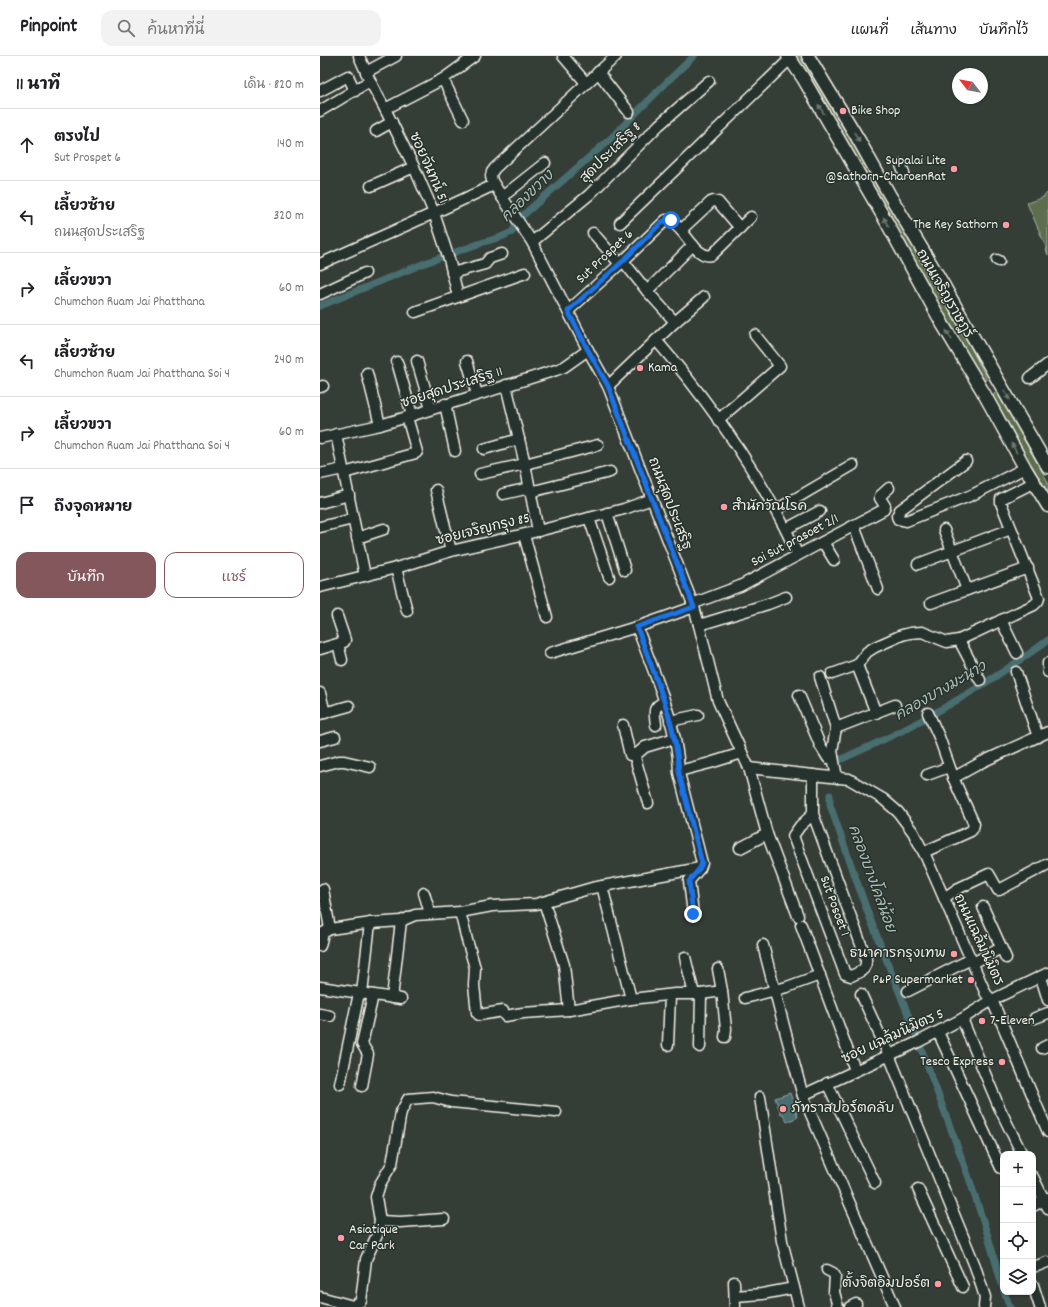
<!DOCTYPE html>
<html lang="th">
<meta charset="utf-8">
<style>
:root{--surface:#fff;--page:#f2f2f2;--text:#202124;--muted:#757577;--line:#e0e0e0;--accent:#84575d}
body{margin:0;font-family:Dekko,"Playpen Sans Thai",sans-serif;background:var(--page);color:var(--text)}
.controls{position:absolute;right:12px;bottom:12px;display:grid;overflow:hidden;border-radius:8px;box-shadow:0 1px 3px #0004}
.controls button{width:36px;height:36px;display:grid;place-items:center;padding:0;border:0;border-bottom:1px solid var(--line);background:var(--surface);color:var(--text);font:20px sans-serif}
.compass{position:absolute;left:632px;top:12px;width:36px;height:36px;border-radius:50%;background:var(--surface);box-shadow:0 1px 3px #0004;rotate:301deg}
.stop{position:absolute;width:12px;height:12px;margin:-9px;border:3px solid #1a73e8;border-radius:50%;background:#fff}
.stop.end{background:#1a73e8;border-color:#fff;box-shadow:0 1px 4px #0008}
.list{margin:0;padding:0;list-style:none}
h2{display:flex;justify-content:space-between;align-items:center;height:52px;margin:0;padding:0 16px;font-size:17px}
h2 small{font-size:13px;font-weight:400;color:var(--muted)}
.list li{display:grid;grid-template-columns:26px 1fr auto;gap:12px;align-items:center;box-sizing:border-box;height:72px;padding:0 16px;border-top:1px solid var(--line)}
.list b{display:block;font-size:15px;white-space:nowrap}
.list p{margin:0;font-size:13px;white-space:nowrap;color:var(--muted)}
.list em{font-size:13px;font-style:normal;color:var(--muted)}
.actions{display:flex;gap:8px;padding:12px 16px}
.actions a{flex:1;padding:9px 0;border:1px solid var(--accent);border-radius:12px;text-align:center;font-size:14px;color:var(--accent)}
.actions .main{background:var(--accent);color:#fff}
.icon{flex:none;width:22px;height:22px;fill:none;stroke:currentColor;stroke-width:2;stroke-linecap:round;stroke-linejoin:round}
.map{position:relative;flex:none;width:728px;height:1251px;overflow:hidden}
header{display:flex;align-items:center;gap:24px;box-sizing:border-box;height:56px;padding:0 20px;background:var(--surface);border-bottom:1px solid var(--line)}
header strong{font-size:19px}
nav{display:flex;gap:22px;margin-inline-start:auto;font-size:14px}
.search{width:280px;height:36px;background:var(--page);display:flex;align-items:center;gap:10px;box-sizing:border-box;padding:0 14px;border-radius:12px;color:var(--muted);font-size:15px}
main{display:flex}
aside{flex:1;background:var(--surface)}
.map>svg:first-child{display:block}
.green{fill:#5d6e50;stroke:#a8b09c}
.water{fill:#4a6e70;stroke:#8ea2a0}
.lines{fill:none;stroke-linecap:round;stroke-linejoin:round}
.canal{stroke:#4a6e70;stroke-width:7}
.minor-casing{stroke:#f4f1e8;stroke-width:13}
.major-casing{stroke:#f4f1e8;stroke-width:15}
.minor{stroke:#26332d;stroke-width:10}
.major{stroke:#26332d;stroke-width:12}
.oneway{fill:#6e766e}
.route{stroke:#1a73e8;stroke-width:5}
.poi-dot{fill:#ff9aa2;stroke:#26332d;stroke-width:1.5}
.labels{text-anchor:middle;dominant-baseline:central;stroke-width:3;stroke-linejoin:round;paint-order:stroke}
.poi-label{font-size:14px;fill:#f4f1e8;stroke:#26332d;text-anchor:start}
.street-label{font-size:14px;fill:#f4f1e8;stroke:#26332d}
.water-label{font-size:15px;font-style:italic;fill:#b0bdb8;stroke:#26332d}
</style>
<header>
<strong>Pinpoint</strong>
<div class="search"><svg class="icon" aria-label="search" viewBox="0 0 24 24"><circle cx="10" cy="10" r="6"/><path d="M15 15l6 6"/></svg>ค้นหาที่นี่</div>
<nav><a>แผนที่</a><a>เส้นทาง</a><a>บันทึกไว้</a></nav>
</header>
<main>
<aside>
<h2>11 นาที<small>เดิน · 820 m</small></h2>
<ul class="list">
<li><svg class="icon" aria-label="ahead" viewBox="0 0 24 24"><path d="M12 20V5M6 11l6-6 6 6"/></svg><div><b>ตรงไป</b><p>Sut Prospet 6</p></div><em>140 m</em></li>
<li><svg class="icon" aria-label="left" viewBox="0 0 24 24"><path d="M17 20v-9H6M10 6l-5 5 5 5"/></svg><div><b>เลี้ยวซ้าย</b><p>ถนนสุดประเสริฐ</p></div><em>320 m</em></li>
<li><svg class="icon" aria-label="right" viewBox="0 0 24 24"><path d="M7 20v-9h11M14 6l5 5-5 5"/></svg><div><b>เลี้ยวขวา</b><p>Chumchon Ruam Jai Phatthana</p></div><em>60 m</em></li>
<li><svg class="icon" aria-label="left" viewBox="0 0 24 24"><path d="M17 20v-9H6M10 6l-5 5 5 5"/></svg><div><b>เลี้ยวซ้าย</b><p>Chumchon Ruam Jai Phatthana Soi 4</p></div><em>240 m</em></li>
<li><svg class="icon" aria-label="right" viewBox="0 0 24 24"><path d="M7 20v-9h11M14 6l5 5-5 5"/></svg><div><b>เลี้ยวขวา</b><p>Chumchon Ruam Jai Phatthana Soi 4</p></div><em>60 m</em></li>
<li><svg class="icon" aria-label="arrive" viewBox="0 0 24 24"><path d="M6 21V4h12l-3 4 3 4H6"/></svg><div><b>ถึงจุดหมาย</b></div></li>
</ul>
<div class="actions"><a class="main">บันทึก</a><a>แชร์</a></div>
</aside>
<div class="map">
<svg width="728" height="1251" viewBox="0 0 728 1251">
<rect width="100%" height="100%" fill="#353d37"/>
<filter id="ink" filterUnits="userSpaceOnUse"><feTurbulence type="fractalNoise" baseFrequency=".025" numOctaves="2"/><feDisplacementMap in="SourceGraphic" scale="8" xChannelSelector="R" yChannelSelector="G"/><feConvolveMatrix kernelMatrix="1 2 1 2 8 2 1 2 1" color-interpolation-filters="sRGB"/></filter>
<g filter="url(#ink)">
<g class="green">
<path d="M473,0H483L629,250L666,321V325L661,327Z"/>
<path d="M728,137V199L726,194L727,193L707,147L724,141V139Z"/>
<path d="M676,337L678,338L728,426V442L673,342L674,338Z"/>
</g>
<path class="water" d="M470,1037L478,1061L467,1066L463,1058H461L455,1042Z"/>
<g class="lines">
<g class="canal">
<path d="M0,250L105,207L161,187L181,181L192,176L200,162L290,83L353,20L374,0"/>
<path d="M522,703C545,692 569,682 591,670C638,645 685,616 728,584"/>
<path d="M510,739V749L549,860L595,976L649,1122L667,1177L683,1232"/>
<path d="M684,1236L690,1251"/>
</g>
<defs>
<g id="minor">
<path d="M39,0L50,25L65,53L94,111L114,157L129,203L138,240"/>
<path d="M243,0L266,27"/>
<path d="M296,0L175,112L172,116L171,120L172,125L182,141L212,186L268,294L288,330L374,551L379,569L398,645L429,712L529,723L563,743L578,756L593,776L606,801L666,938L672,944L728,1076"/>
<path d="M46,16L76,0"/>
<path d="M278,16L309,56"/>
<path d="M123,23L143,64"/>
<path d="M0,35L28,20L35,35"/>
<path d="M65,53L123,23L155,0"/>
<path d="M0,55L50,25"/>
<path d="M56,75L72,66"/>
<path d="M581,109L584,117"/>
<path d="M51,130L94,111"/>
<path d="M182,141L225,107"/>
<path d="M300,167L470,3"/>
<path d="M361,174L391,146L394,145L398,146L420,172"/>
<path d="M273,177L300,208"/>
<path d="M212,186L269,139L339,69L389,25"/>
<path d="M677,204L679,205"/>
<path d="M303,205L327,235L355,266"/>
<path d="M0,208L114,157L174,129"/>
<path d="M132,217L165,208L170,202L182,198"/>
<path d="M327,235L373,189"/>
<path d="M0,238L45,217"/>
<path d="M248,255L300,208L346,164C363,165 374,204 392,199L431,161"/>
<path d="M95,256L205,217"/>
<path d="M336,284C392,349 442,421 478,499"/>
<path d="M97,305L111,353"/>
<path d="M147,305L157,338"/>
<path d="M77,306L92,359"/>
<path d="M47,317L60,369"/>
<path d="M710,322L728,308"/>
<path d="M186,329L205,408L218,475"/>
<path d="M288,330L355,266L384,241"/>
<path d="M0,331L3,330"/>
<path d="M125,348L135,395"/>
<path d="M398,364L460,310L435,279"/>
<path d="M16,378L45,520"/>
<path d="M0,382L60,369L87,361L236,314L244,311L268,294"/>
<path d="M164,393L199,383"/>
<path d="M646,405L580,454L577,460L578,463L586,465L652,439L705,412"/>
<path d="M24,417L96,397L97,396L87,361"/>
<path d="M0,418L23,413"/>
<path d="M160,418L205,408L278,389"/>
<path d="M116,434L131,495"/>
<path d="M210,436L290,416"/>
<path d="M183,438L210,432"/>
<path d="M0,447L29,439"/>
<path d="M456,454L533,409"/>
<path d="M287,457L305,514"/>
<path d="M269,462L289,521"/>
<path d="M534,470L558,533"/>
<path d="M0,471L33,463"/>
<path d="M466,473L500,455"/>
<path d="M624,474L647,534"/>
<path d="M204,479L227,561"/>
<path d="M37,482L64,473"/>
<path d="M503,486L514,504"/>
<path d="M598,508L691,473"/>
<path d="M76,512L87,555"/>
<path d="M0,531L76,512L131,495L218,475L304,453L332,443"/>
<path d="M611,547L708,512"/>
<path d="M372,548L420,530L563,454L565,450L560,442V440L569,432"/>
<path d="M681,564L697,597"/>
<path d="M379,569L448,548L466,541"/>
<path d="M317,571C333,615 358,669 359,717L382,807L380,812L369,825L373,858"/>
<path d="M639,584L660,624"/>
<path d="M18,588L22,604"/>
<path d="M0,593L24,586L25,584L17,560"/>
<path d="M230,597L323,569L374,551"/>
<path d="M728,607V616"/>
<path d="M537,609L556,657"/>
<path d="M696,616L718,681"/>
<path d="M512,618L537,609L547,596L555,591L582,579L590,577L602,576L627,586L639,584L714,549L718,545L719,542L681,447V443L715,426"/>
<path d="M500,621L516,672L575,649"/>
<path d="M0,637L5,657"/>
<path d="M479,639L500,689L508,702L513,701"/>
<path d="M0,658L29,650"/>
<path d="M350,665L378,659"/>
<path d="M303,669L310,699L318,697L325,691L355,682"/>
<path d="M336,669C335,657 331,652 344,646"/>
<path d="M516,672L512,695L517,722"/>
<path d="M0,685L15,681"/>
<path d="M314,698L328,747"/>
<path d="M0,710L19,705H24L50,711"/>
<path d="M429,712L447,778L478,860"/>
<path d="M359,715L390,707L422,697"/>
<path d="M607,719L629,711"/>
<path d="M633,722L662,706L728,676"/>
<path d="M493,758L480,770L473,780L525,918L531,920C541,915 547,915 546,902L493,758V719"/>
<path d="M420,792L447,778"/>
<path d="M604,796L651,775L653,772L654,768L635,726L619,681L608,657"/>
<path d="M282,830L311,943"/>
<path d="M3,833L10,873L52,867L81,865L95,859L140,856L172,850L216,848L272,832L380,812"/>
<path d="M104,837L110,857"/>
<path d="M624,842L637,833L669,818L678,834H679L728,808"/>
<path d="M224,846L244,909L249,954"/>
<path d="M663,851L686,902"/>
<path d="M140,856L147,884L155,912L154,929L157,957L159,959L183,955"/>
<path d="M481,869L535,1014"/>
<path d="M443,889L467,982L483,1040L575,1251"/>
<path d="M0,890L3,877L10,873"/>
<path d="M365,901L374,938"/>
<path d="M653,907L681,892"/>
<path d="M398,913L402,935"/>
<path d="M721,921L728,944"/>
<path d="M0,931L81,943"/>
<path d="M588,935L651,903"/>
<path d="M42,937L50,867"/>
<path d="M541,938L569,999L655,1210L665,1241L664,1251"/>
<path d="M72,942L81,865"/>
<path d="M425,942L467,931L500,919"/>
<path d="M0,958L10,960"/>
<path d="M185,960L203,957L249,954L311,943L355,938H381L402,935L406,973L405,981"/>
<path d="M715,962L728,957"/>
<path d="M642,963L679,1051L702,1098"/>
<path d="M618,976L681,1112"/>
<path d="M348,989L350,939"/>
<path d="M380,991L381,938"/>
<path d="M722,992L728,989"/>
<path d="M507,1027L555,1127"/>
<path d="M20,1028L39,937"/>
<path d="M42,1030L48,998L42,988L53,939"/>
<path d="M483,1039L598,986L642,963L672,944L728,917"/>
<path d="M440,1041L462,1185L479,1251"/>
<path d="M713,1121L728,1152"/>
<path d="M598,1133L643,1231"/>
<path d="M713,1150L728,1142"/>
<path d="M60,1165L80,1166L124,1163"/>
<path d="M713,1210H717L727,1206"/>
<path d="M507,1214L513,1217L515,1220L514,1236L518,1251"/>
<path d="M414,1226L415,1251"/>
<path d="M713,1229L720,1251"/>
<path d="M415,1240L442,1238L474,1232"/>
<path d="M0,1241L33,1250L41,1245L46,1203L57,1179L60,1165L56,1141L60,1128L72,1108L81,1056L88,1043L113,1041L131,1046L236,1056"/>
<path d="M530,1251L536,1248"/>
</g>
<g id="major">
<path d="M468,0L483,22L566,165L623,269L662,334L705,412L728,450"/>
<path d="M488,0L537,81L569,138L617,218L634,248L728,411"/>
</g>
</defs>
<use href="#minor" class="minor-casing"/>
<use href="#major" class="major-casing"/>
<use href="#minor" class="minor"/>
<use href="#major" class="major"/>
</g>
<defs><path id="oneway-solid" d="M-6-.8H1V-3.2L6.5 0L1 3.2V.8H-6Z"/></defs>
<g class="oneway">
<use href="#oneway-solid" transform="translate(501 53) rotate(-121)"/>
<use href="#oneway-solid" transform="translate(537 81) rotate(60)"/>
<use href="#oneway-solid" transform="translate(566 166) rotate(-119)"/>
<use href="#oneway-solid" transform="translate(629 279) rotate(-121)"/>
<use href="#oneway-solid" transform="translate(687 339) rotate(60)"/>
<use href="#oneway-solid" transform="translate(694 392) rotate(-119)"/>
</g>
</g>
<g class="lines" filter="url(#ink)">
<path class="route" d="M351,164H346L341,167L303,205L248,255L268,294L288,330L374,551L317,571C333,616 357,668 359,717L382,807L380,812L369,825L373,858"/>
</g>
<g class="poi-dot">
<circle cx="523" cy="55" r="4"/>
<circle cx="634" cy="113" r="4"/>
<circle cx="686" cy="169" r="4"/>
<circle cx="320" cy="312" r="4"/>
<circle cx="404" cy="451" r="4"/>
<circle cx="634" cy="898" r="4"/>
<circle cx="651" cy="924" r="4"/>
<circle cx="662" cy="965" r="4"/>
<circle cx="682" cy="1006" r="4"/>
<circle cx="463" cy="1053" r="4"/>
<circle cx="21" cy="1182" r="4"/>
<circle cx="618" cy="1228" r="4"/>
</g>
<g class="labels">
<g class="poi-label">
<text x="531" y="55">Bike Shop</text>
<text x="626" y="105" text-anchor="end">Supalai Lite<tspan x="626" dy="16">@Sathorn-CharoenRat</tspan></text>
<text x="678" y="169" text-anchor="end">The Key Sathorn</text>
<text x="328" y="312">Kama</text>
<text x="412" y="451">สำนักวัณโรค</text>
<text x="626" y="898" text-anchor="end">ธนาคารกรุงเทพ</text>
<text x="643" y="924" text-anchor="end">P&amp;P Supermarket</text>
<text x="670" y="965">7-Eleven</text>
<text x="674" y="1006" text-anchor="end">Tesco Express</text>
<text x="471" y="1053">ภัทราสปอร์ตคลับ</text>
<text x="29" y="1174">Asiatique<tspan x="29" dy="16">Car Park</tspan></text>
<text x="610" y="1228" text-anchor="end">ตั้งจิตอิมปอร์ต</text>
</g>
<g class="street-label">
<text transform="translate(291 97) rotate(-45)">สุดประเสริฐ 8</text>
<text transform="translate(108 112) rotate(66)">ซอยจันทน์ 51</text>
<text transform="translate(285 201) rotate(-43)">Sut Prospet 6</text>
<text transform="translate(624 238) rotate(60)">ถนนเจริญราษฎร์</text>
<text transform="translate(132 332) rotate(-18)">ซอยสุดประเสริฐ 11</text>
<text transform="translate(349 448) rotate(69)">ถนนสุดประเสริฐ</text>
<text transform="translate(163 474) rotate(-14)">ซอยเจริญกรุง 85</text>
<text transform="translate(475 485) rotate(-28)">Soi Sut prasoet 2/1</text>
<text transform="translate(514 850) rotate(70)">Sut Posoet 1</text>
<text transform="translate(658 884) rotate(65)">ถนนแฉล้มนิมิตร</text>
<text transform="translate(573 981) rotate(-25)">ซอย แฉล้มนิมิตร 5</text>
</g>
<g class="water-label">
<text transform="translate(208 141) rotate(-44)">คลองขวาง</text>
<text transform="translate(621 636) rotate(-30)">คลองบางมะนาว</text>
<text transform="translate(551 823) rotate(70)">คลองบางโคล่น้อย</text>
</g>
</g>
</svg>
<div class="controls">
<button>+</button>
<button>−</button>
<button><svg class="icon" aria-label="locate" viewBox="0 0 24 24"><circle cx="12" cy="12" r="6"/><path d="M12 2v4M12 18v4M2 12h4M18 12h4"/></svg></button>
<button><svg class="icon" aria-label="layers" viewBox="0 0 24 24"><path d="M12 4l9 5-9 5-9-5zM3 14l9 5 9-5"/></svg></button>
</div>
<svg class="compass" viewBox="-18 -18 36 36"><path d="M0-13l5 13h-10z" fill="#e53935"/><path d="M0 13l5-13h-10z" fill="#757577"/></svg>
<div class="stop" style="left:351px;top:164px"></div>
<div class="stop end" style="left:373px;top:858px"></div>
</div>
</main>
